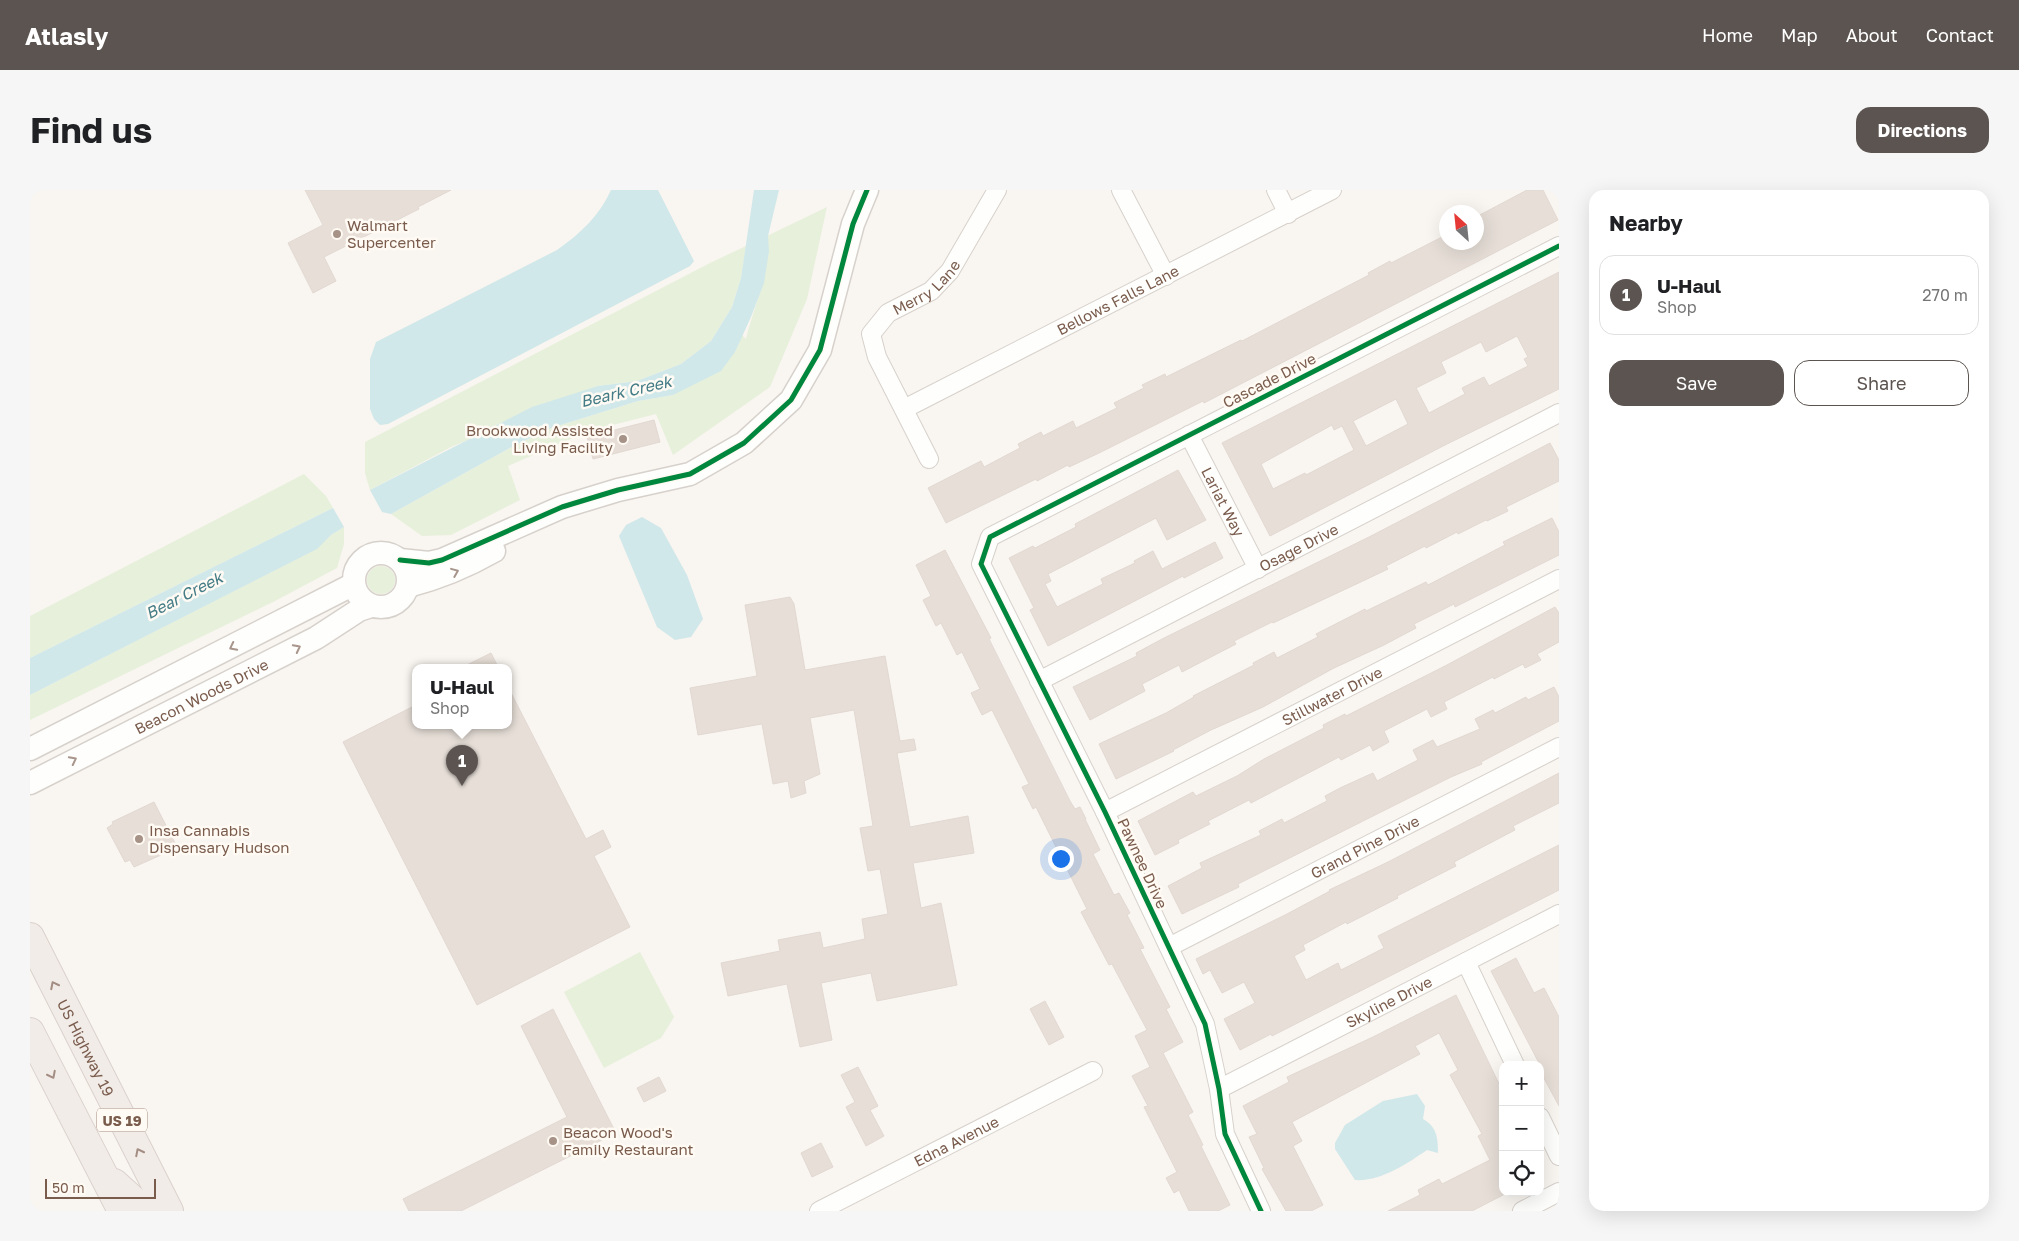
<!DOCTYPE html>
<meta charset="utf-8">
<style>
:root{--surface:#fff;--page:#f6f6f6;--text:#202124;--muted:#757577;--line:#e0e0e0;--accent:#5c5450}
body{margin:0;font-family:"Golos Text",sans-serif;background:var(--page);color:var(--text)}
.controls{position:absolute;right:15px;bottom:15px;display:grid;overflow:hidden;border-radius:10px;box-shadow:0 5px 20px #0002}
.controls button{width:45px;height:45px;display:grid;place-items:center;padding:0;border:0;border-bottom:1px solid var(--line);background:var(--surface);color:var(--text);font:25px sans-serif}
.compass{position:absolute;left:1409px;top:15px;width:45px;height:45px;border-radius:50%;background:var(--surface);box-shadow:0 5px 20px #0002;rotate:333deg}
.scale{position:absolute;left:15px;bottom:12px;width:111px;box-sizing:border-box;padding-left:5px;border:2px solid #7a5c4d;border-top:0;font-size:14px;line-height:18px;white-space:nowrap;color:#7a5c4d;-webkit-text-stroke:4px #fffaf3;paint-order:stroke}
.you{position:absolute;left:1030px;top:668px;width:18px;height:18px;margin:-12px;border:4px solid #fff;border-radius:50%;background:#1a73e8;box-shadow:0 0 0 8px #1a73e833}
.badge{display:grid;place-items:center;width:32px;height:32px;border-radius:50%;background:var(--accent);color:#fff;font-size:16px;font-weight:700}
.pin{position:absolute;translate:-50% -41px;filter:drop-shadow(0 1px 2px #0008)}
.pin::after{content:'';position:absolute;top:26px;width:18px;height:15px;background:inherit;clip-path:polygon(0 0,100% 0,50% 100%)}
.popup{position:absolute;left:382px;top:474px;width:100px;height:65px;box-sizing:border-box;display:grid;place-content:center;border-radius:10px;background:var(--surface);filter:drop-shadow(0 1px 4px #0005);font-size:16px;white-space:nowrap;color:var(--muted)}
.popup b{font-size:19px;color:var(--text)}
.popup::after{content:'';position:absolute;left:50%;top:100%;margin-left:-10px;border:10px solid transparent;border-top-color:var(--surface)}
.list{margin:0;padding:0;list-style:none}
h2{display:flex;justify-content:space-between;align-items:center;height:65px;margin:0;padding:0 20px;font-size:21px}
h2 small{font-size:16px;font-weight:400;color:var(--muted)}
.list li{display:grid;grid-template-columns:32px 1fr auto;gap:15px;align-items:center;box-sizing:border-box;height:80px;margin:0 10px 10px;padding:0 10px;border:1px solid var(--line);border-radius:15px}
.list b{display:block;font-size:19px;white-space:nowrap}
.list p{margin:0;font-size:16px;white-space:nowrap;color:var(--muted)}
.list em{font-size:16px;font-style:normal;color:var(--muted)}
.actions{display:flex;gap:10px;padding:15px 20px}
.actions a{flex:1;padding:11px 0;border:1px solid var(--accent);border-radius:15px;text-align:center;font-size:18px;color:var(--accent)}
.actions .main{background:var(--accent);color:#fff}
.icon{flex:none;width:28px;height:28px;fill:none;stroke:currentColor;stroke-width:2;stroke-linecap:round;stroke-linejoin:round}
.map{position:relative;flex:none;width:1529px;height:1021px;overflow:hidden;border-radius:15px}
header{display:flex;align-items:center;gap:30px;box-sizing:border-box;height:70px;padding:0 25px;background:var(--accent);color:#fff}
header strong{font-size:24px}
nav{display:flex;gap:28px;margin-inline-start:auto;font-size:18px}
.intro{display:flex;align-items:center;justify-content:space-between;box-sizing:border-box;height:120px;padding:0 30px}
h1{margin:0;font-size:35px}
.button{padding:12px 22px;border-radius:15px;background:var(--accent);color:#fff;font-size:18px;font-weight:700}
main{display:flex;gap:30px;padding:0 30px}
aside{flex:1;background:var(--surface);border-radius:15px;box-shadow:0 5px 20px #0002}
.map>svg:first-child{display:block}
.green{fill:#e7f0db}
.water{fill:#d0e8ea}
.building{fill:#e6ded7;stroke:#e2d8d2;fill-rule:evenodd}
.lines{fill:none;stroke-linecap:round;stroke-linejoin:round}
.minor-casing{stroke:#d7d1cb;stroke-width:20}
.tertiary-casing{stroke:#d7d1cb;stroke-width:25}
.trunk-casing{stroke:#dad1cc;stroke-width:30}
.minor{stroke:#fefefd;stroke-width:18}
.tertiary{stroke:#fefefd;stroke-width:22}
.trunk{stroke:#f2ece8;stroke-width:28}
.cycleway-casing{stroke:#fffaf3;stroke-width:8}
.cycleway{stroke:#00873e;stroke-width:5}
.oneway{stroke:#a8958b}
.oneway2{stroke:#a48e83}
.poi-dot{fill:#a69286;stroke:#fffaf3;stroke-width:2}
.labels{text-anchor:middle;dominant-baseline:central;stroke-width:5;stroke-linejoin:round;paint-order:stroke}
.shield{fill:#fffaf3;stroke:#a28b7f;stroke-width:1}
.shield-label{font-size:14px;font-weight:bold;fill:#7a5c4d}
.poi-label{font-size:15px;fill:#7a5c4d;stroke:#fffaf3;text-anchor:start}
.street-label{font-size:15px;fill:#7a5c4d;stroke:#fffaf3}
.water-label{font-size:16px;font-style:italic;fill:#437c86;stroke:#fffaf3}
</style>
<header>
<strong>Atlasly</strong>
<nav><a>Home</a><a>Map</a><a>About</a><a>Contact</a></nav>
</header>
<div class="intro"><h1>Find us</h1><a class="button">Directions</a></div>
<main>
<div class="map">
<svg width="1529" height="1021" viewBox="0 0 1529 1021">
<rect width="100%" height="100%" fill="#f9f5f0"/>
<g class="green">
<path d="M797,17L777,109L740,197L643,265L626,224L559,241L478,276L490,310L421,345L392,346L361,324L478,259L521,238L608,211L643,205L705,162L712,145L716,149C724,115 741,82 737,46Z"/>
<path d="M716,56L711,88L702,117L681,151L651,174L607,191L568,196L421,257L340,300L335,283V252L680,73Z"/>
<path d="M274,284L296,306L303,318L0,468V426Z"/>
<path d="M314,337V354L307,378L245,411L0,530V505L286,359L301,345Z"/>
<circle cx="351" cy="390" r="14"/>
<path d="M610,762L644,827L631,848L574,878L534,802Z"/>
</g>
<g class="water">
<path d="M581,0H628L664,71L660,76L358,234L350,235L344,229L340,219V169L346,152L527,60C550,44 570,25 581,0Z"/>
<path d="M724,0H749L738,46L739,61L734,93L721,127L705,162L691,181L643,205L608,211L521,238L478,259L361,324L352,322L340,300L502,217L568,196L607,191L651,174L681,151L702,117L711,88Z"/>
<path d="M303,318L314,337L301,345L287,359L0,505V468Z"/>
<path d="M612,327L631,338L657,385L673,429L661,447L645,450L627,437L589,346L596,335Z"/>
<path d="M1387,904L1395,916L1393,929C1407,937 1408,948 1408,963L1397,960C1378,973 1350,992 1325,990L1305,959V953L1315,935L1353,911Z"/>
</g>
<g class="building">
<path d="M275,0H421L388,17L389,19L294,67L306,91L283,103L258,53L293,35Z"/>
<path d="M1497,0H1513L1528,30L1174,213L1173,211L1069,263L1039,277L1038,275L1007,291L1006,289L916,333L898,298L951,271L954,277L990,258L988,254L1011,242L1013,246L1043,231L1046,238L1087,218L1084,213L1114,198L1112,195L1135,184L1136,187L1211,150L1212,151L1339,85L1338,83L1360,71L1361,73L1416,45V52H1446V27Z"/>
<path d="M1529,82V199L1415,255L1240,346L1192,253ZM1487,146L1498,167L1494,169L1498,176L1459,196L1454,187L1432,198L1435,204L1399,223L1386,198L1416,183L1411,172L1451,152L1456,162ZM1366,209L1378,234L1336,256L1323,231ZM1302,235L1304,240L1312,236L1324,260L1276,285L1275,283L1243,299L1231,274Z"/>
<path d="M624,230L630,252L563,269L557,247Z"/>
<path d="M1520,253L1529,270V291L1476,317L1478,321L1457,331L1456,330L1428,344L1427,342L1396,358L1395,356L1356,376L1358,379L1335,390L1243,433L1242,432L1204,451L1206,454L1152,482L1149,475L1112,494L1115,501L1060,530L1043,497L1107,466L1106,463L1134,448L1341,346Z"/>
<path d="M1148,280L1176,330L1137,350L1126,328L1018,384L1021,391L1015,394L1027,417L1073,394L1071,389L1105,373L1104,371L1123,361L1132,379L1185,352L1193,368L1154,388L1153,386L1018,456L1000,420L1004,418L979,368L1003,356L1005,358L1046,337L1045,334Z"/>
<path d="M1522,328L1529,342V365L1425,417L1424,414L1384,434L1386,438L1354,455L1304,478L1233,517L1181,540L1143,560L1144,561L1086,589L1069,554L1136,523L1164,507L1163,506L1224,475L1223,473L1244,462L1247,468L1288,447L1286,444L1335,419L1336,421L1396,392L1398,395L1475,355L1473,352Z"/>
<path d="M915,360L961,448L959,449L1040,611L1045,619L1050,617L1056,629H1055L1070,660L1063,664L1084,705L1089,703L1100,723L1097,725L1114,758L1110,759L1140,817L1136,819L1153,852L1133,863L1163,922L1158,925L1173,955L1171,956L1200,1015L1188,1021H1159L1149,1000L1144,1003L1136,988L1147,982L1114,917L1118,916L1102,886L1120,877L1105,846L1117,840L1082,774L1079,775L1051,722L1057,719L1006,617L1003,619L992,597L999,594L962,520L952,525L941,503L950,499L932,462L927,465L911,433L906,436L893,410L901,406L886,375Z"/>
<path d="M760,407L764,414L775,480L855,466L870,551L884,549L886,560L867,563L880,637L938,626L944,663L883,673L891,718L911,713L927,795L847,811L841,783L791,793L802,850L770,857L757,794L698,806L691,773L750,761L748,750L790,742L793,758L835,749L832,729L858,724L850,679L838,681L830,638L843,636L824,520L780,528L790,584L774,591L776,603L761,608L758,591L743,594L732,534L668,545L660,498L727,486L715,415Z"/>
<path d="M1525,417L1529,423V452L1507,464L1511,470L1495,478L1493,474L1464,489L1463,487L1414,512L1417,519L1401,527L1397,519L1354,541L1359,552L1343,561L1340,555L1311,570L1309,567L1221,613L1219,610L1178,631L1180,634L1148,650L1149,653L1125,665L1108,631L1163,602L1166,606L1207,586L1234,569L1294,538L1293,535L1315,524L1316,526L1415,476Z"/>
<path d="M461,463L468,477H433Z"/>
<path d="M478,497L556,649L573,640L581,657L564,666L600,737L447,815L313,552L386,515V535H478Z"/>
<path d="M1524,497L1529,507V531L1451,572L1452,574L1421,587L1343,626L1208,694L1209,697L1152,724L1138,696L1172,678L1170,673L1231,645L1229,641L1252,629L1254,633L1297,611L1295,606L1310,598L1343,583L1347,591L1388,570L1383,560L1403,550L1407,557L1450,539L1445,529L1463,520L1465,523L1496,507L1498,510Z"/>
<path d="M1529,583V613L1483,636L1485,640L1424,672L1426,676L1367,706L1368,708L1317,734L1316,732L1273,755L1275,760L1264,766L1276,790L1308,773L1311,780L1354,758L1348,746L1529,655V700L1242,846L1241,844L1210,860L1194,829L1225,813L1214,792L1192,803L1180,780L1173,784L1166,769L1257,724L1300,701L1299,700L1358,672Z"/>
<path d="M124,612L145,653L129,661L131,665L104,677L100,670L95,672L77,638L83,634L82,632Z"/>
<path d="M1486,768L1504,803L1514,798L1529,827V916L1510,881V875L1461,781Z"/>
<path d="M1426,805L1473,902V1005L1442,1021H1358L1390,1005L1388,1000L1409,989L1412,994L1460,970L1448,946L1452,944L1420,885L1428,880L1409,843L1385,856L1390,864L1262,932L1272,951L1263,956L1293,1015L1281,1021H1256L1232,979L1234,978L1219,947L1227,944L1213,916L1259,892L1257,887L1343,847Z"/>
<path d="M1015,811L1034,847L1019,855L1000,819Z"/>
<path d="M523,819L586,943L431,1021H379L373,1009L537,927L491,836Z"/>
<path d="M828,877L848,916L840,920L854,946L836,956L816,917L825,912L811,885Z"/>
<path d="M629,887L636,901L614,912L607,898Z"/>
<path d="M791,953L803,977L782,987L771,963Z"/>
</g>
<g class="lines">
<defs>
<g id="minor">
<path d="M1091,0L1136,86"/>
<path d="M1246,0L1258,24"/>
<path id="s1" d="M874,219L1302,0"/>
<path id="s2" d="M1159,245L1228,379"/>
<path id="s3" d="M899,269L847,167L841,144L858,123L901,101L920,81L967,0"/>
<path id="s4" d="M1009,491L1529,223"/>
<path id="s5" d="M1075,622L1529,389"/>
<path id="s6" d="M1139,757L1529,557"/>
<path d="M1436,772L1485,875"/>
<path id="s7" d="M1189,899L1529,724"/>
<path d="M1510,927L1529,966"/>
<path id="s8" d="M789,1021L1063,881"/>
<path d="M1231,1021L1195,944L1189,899L1175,834L1075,622L951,374L960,347L1529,56"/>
<path d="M1492,1021L1529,1002"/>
</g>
<g id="tertiary">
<circle cx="351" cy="390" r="27"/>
<path d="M370,370L399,373L412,370L532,317L588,300L660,284L714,253L761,210L790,160L823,34L837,0"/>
<path d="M378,396C410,388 436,377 464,361"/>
<path d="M0,559L324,394"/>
<path id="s9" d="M0,593L286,448L329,420L341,416"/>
</g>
<g id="trunk">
<path id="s10" d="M0,747L139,1021"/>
<path d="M0,842L92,1021"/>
<path d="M84,993L115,1021"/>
</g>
</defs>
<use href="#minor" class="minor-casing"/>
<use href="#tertiary" class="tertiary-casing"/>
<use href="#trunk" class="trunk-casing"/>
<use href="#minor" class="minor"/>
<use href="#tertiary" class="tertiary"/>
<use href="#trunk" class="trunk"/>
<defs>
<g id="cycleway">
<path d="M370,370L399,373L412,370L532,317L588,300L660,284L714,253L761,210L790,160L823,34L837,0"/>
<path d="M1231,1021L1195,944L1189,899L1175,834L1075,622L951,374L960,347L1529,56"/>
</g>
</defs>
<use href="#cycleway" class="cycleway-casing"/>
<use href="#cycleway" class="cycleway"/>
</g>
<defs><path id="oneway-chevron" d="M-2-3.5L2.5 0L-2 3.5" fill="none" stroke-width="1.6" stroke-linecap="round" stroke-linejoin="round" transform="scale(1.25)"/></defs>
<g class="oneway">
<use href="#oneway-chevron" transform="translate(425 382) rotate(-22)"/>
<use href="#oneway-chevron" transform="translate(203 457) rotate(153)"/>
<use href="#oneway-chevron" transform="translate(267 458) rotate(-27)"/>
<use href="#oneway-chevron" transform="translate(43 570) rotate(-27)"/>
</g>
<g class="oneway2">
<use href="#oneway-chevron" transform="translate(24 795) rotate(-117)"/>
<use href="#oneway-chevron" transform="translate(22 885) rotate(63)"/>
<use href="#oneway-chevron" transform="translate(109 962) rotate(-117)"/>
</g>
<g class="poi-dot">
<circle cx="307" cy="44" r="5"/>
<circle cx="593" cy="249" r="5"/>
<circle cx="109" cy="649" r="5"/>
<circle cx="523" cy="951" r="5"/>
</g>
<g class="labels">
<rect class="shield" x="67" y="918.5" width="50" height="23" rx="4"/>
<g class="shield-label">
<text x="92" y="930">US 19</text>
</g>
<g class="poi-label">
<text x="317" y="35">Walmart<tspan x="317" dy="17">Supercenter</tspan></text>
<text x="583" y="240" text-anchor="end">Brookwood Assisted<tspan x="583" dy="17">Living Facility</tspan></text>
<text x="119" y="640">Insa Cannabis<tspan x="119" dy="17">Dispensary Hudson</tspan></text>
<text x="533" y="942">Beacon Wood's<tspan x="533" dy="17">Family Restaurant</tspan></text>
</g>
<g class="street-label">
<text stroke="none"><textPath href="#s3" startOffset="212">Merry Lane</textPath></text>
<text stroke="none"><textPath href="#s1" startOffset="240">Bellows Falls Lane</textPath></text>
<text transform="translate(1239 190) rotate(-27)">Cascade Drive</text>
<text stroke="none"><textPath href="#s2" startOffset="75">Lariat Way</textPath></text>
<text stroke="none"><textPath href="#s4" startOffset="292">Osage Drive</textPath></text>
<text stroke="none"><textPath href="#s5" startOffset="255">Stillwater Drive</textPath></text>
<text stroke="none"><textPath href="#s9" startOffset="192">Beacon Woods Drive</textPath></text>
<text stroke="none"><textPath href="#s6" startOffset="220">Grand Pine Drive</textPath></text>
<text transform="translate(1113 673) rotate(65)">Pawnee Drive</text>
<text stroke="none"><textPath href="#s7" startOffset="191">Skyline Drive</textPath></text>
<text stroke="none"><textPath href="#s10" startOffset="124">US Highway 19</textPath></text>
<text stroke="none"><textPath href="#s8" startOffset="154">Edna Avenue</textPath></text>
</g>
<g class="water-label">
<text transform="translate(596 201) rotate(-13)">Beark Creek</text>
<text transform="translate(154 405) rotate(-27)">Bear Creek</text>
</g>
</g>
</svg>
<div class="controls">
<button>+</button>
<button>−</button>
<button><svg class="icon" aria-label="locate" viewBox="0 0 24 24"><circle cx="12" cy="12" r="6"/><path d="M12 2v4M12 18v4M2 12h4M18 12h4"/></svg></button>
</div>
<svg class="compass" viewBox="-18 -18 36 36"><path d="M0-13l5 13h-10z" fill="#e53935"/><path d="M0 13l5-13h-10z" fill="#757577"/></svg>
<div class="scale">50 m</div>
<div class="you"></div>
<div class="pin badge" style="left:432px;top:596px">1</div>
<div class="popup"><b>U-Haul</b>Shop</div>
</div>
<aside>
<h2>Nearby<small></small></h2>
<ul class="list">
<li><span class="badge">1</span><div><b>U-Haul</b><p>Shop</p></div><em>270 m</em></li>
</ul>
<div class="actions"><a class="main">Save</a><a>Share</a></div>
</aside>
</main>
